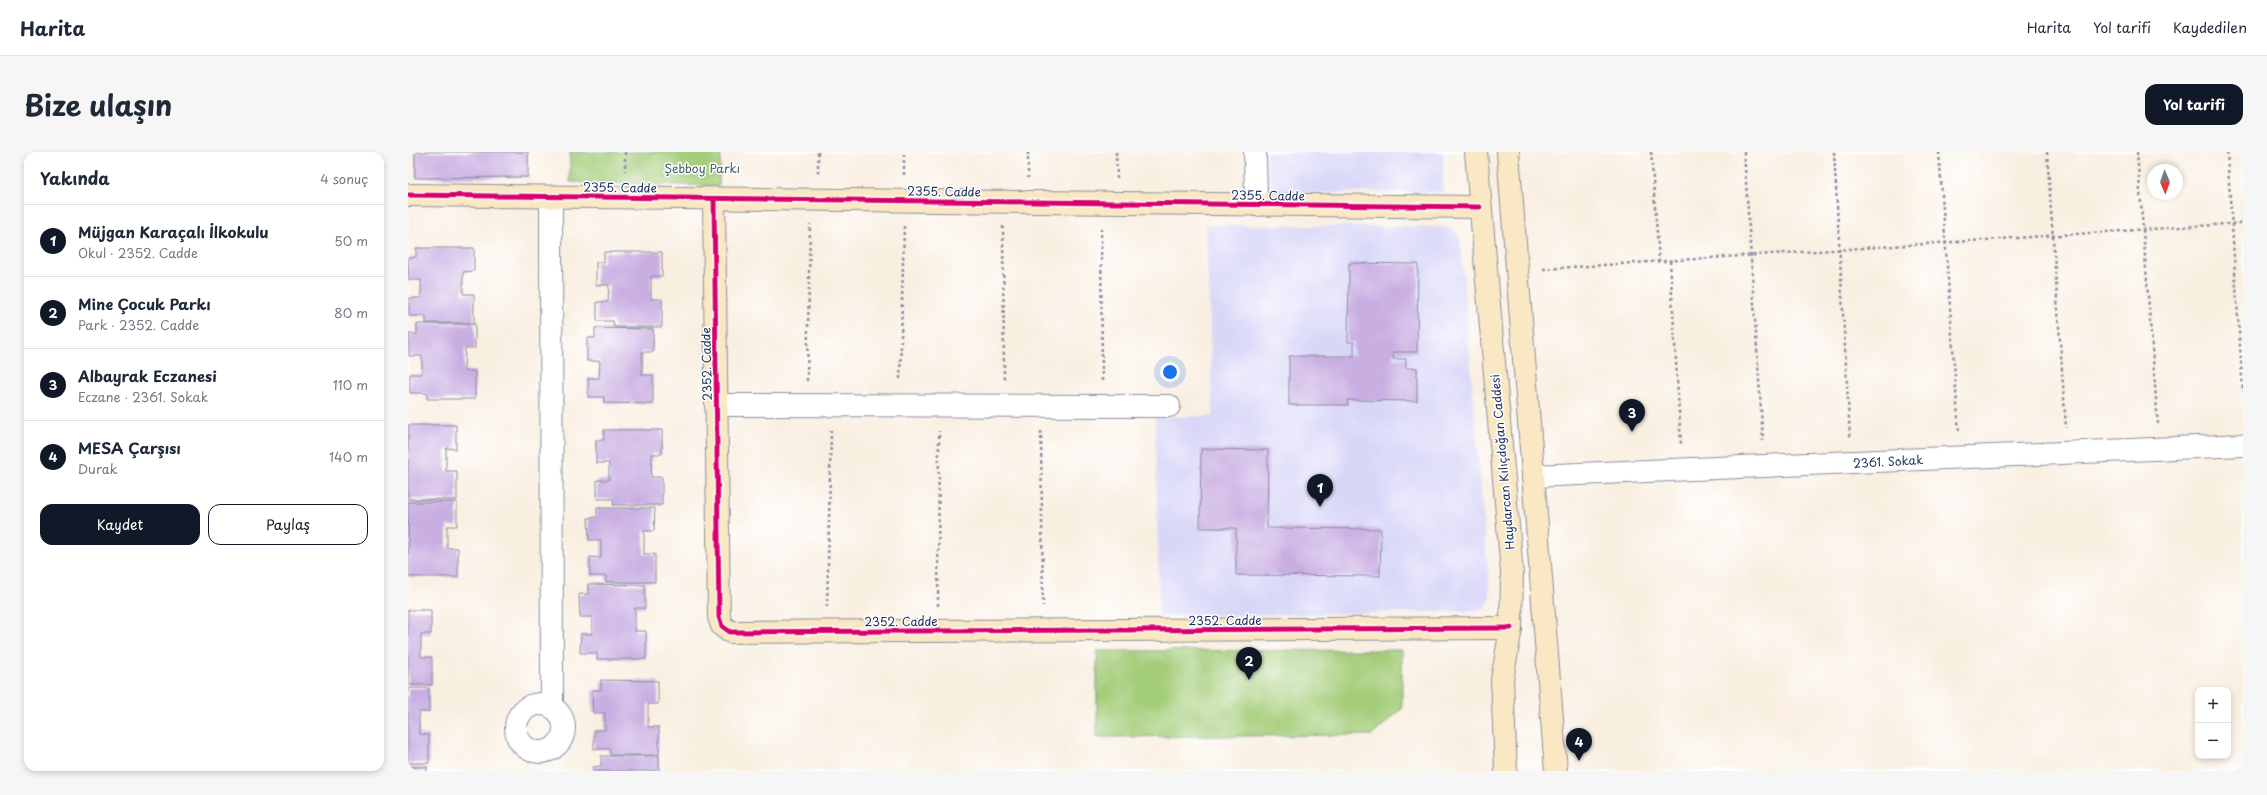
<!DOCTYPE html>
<html lang="tr">
<meta charset="utf-8">
<style>
:root{--surface:#fff;--page:#f6f6f7;--text:#1f2937;--muted:#747a83;--line:#e0e1e3;--accent:#111827}
body{margin:0;font-family:"Playpen Sans",sans-serif;background:var(--page);color:var(--text)}
.controls{position:absolute;right:12px;bottom:12px;display:grid;overflow:hidden;border-radius:8px;box-shadow:0 2px 6px #0003}
.controls button{width:36px;height:36px;display:grid;place-items:center;padding:0;border:0;border-bottom:1px solid var(--line);background:var(--surface);color:var(--text);font:20px sans-serif}
.compass{position:absolute;left:1739px;top:12px;width:36px;height:36px;border-radius:50%;background:var(--surface);box-shadow:0 2px 6px #0003;rotate:178deg}
.you{position:absolute;left:762px;top:220px;width:14px;height:14px;margin:-10px;border:3px solid #fff;border-radius:50%;background:#1a73e8;box-shadow:0 0 0 6px #1a73e833}
.badge{display:grid;place-items:center;width:26px;height:26px;border-radius:50%;background:var(--accent);color:#fff;font-size:13px;font-weight:700}
.pin{position:absolute;translate:-50% -33px;filter:drop-shadow(0 1px 2px #0008)}
.pin::after{content:'';position:absolute;top:21px;width:14px;height:12px;background:inherit;clip-path:polygon(0 0,100% 0,50% 100%)}
.list{margin:0;padding:0;list-style:none}
h2{display:flex;justify-content:space-between;align-items:center;height:52px;margin:0;padding:0 16px;font-size:17px}
h2 small{font-size:13px;font-weight:400;color:var(--muted)}
.list li{display:grid;grid-template-columns:26px 1fr auto;gap:12px;align-items:center;box-sizing:border-box;height:72px;padding:0 16px;border-top:1px solid var(--line)}
.list b{display:block;font-size:15px;white-space:nowrap}
.list p{margin:0;font-size:13px;white-space:nowrap;color:var(--muted)}
.list em{font-size:13px;font-style:normal;color:var(--muted)}
.actions{display:flex;gap:8px;padding:12px 16px}
.actions a{flex:1;padding:9px 0;border:1px solid var(--accent);border-radius:12px;text-align:center;font-size:14px;color:var(--accent)}
.actions .main{background:var(--accent);color:#fff}
.map{position:relative;flex:none;width:1835px;height:619px;overflow:hidden;border-radius:12px}
header{display:flex;align-items:center;gap:24px;box-sizing:border-box;height:56px;padding:0 20px;background:var(--surface);border-bottom:1px solid var(--line)}
header strong{font-size:19px}
nav{display:flex;gap:22px;margin-inline-start:auto;font-size:14px}
.intro{display:flex;align-items:center;justify-content:space-between;box-sizing:border-box;height:96px;padding:0 24px}
h1{margin:0;font-size:28px}
.button{padding:10px 18px;border-radius:12px;background:var(--accent);color:#fff;font-size:14px;font-weight:700}
main{display:flex;gap:24px;padding:0 24px}
aside{flex:1;background:var(--surface);border-radius:12px;box-shadow:0 2px 6px #0003}
.map>svg:first-child{display:block}
.built{fill:#d9d7f8}
.green{fill:#a4cd79;stroke:#607e6c}
.building{fill:#c9aee2}
.lines{fill:none;stroke-linecap:round;stroke-linejoin:round}
.street-casing{stroke:#8a8fa0;stroke-width:24}
.secondary-casing{stroke:#8a8fa0;stroke-width:24}
.path{stroke:#8a8fa0;stroke-width:2.5;stroke-dasharray:3 3;stroke-linecap:butt}
.street{stroke:#fff;stroke-width:22}
.secondary{stroke:#fae7c3;stroke-width:22}
.cycleway-casing{stroke:#fff;stroke-width:8}
.cycleway{stroke:#d6006c;stroke-width:5}
.labels{text-anchor:middle;dominant-baseline:central;stroke-width:3;stroke-linejoin:round;paint-order:stroke}
.park-label{font-size:12px;fill:#445e66;stroke:#fff}
.street-label{font-size:12px;fill:#1b2f5e;stroke:#fff}
</style>
<header>
<strong>Harita</strong>
<nav><a>Harita</a><a>Yol tarifi</a><a>Kaydedilen</a></nav>
</header>
<div class="intro"><h1>Bize ulaşın</h1><a class="button">Yol tarifi</a></div>
<main>
<aside>
<h2>Yakında<small>4 sonuç</small></h2>
<ul class="list">
<li><span class="badge">1</span><div><b>Müjgan Karaçalı İlkokulu</b><p>Okul · 2352. Cadde</p></div><em>50 m</em></li>
<li><span class="badge">2</span><div><b>Mine Çocuk Parkı</b><p>Park · 2352. Cadde</p></div><em>80 m</em></li>
<li><span class="badge">3</span><div><b>Albayrak Eczanesi</b><p>Eczane · 2361. Sokak</p></div><em>110 m</em></li>
<li><span class="badge">4</span><div><b>MESA Çarşısı</b><p>Durak</p></div><em>140 m</em></li>
</ul>
<div class="actions"><a class="main">Kaydet</a><a>Paylaş</a></div>
</aside>
<div class="map">
<svg width="1835" height="619" viewBox="0 0 1835 619">
<rect width="100%" height="100%" fill="#fff"/>
<filter id="ink" filterUnits="userSpaceOnUse"><feTurbulence type="fractalNoise" baseFrequency=".025" numOctaves="2"/><feDisplacementMap in="SourceGraphic" scale="8" xChannelSelector="R" yChannelSelector="G"/><feConvolveMatrix kernelMatrix="1 2 1 2 8 2 1 2 1" color-interpolation-filters="sRGB"/></filter>
<filter id="wash" filterUnits="userSpaceOnUse"><feTurbulence type="fractalNoise" baseFrequency=".012" numOctaves="4" result="noise"/><feDisplacementMap in="SourceGraphic" scale="16" xChannelSelector="R" yChannelSelector="G"/><feGaussianBlur stdDeviation="0.9" result="paint"/><feColorMatrix in="noise" values="0 0 0 0 0 0 0 0 0 0 0 0 0 0 0 0 0 1.4 0 .05"/><feComposite in="paint" operator="in"/></filter>
<g filter="url(#wash)">
<rect width="100%" height="100%" fill="#f9efe1"/>
<g class="built">
<path d="M859,0H1035V40L859,41Z"/>
<path d="M798,73L1037,75L1047,78L1052,86L1082,445L1079,455L1071,459L751,464L747,265L805,264Z"/>
</g>
<g class="green">
<path d="M162,0H313L311,34L162,30Z"/>
<path d="M994,498V557L964,583L689,585V499Z"/>
</g>
<g id="blocks">
<g class="building">
<path d="M7,0H120V25L7,26Z"/>
<path d="M8,96H66V119L55,120V142H66V171H18V164H1V146H13V128H1L0,106L8,105Z"/>
<path d="M196,100H254V124H243V147H254V175H206L205,169H189V150H200L201,133H188V110H196Z"/>
<path d="M941,111L1010,112L1009,200H985V207H998V216H1009V249L939,248L940,253H881V204H946V190H940Z"/>
<path d="M9,172H67V196H57L56,219H67V247H19V241H2V222H14V204H1V182H9Z"/>
<path d="M187,176L245,177V200H234V223H245V252L196,251V245H180V226H191L192,209H179V186H187Z"/>
<path d="M0,273H48V297L38,296V319H49V348L0,347Z"/>
<path d="M196,278H254V302H244L243,325H254V353H205L206,347H189V328H201V311H188V288H196Z"/>
<path d="M793,297L860,298L859,376L973,377L972,424L828,423V376H792Z"/>
<path d="M0,350H49V374H39V396H50V425H1Z"/>
<path d="M189,356H247L246,379H236V402H247V430H198V424H182V405L193,406V388H181L180,366L189,365Z"/>
<path d="M180,432L237,433V456H227V479H238V507H189V501H172L173,482H184V465H172L171,442H180Z"/>
<path d="M0,458H23V482H13V505H24V533H0Z"/>
<path d="M193,528L250,529V552H240V575H251V603H202V597H186V578H197V561H185L184,538H193Z"/>
<path d="M0,536H21V560H11V582L21,583V611H0Z"/>
<path d="M193,604H251V619H185V615L193,614Z"/>
<rect x="0" y="615" width="19" height="4"/>
</g>
</g>
</g>
<g filter="url(#ink)">
<use href="#blocks" fill-opacity="0" stroke="#8a8fa0" stroke-width="1"/>
<g class="lines">
<defs>
<g id="street">
<path d="M847,0L848,53"/>
<path d="M143,45L144,555"/>
<path d="M308,253L761,254"/>
<path d="M1125,324L1835,293"/>
<circle cx="132" cy="576" r="24"/>
</g>
<g id="secondary">
<path d="M1068,0L1104,421L1103,476L1094,528L1098,619"/>
<path d="M1100,0L1148,619"/>
<path d="M0,43L1072,55"/>
<path d="M306,47L311,465L314,474L322,480L1103,476"/>
</g>
</defs>
<use href="#street" class="street-casing"/>
<use href="#secondary" class="secondary-casing"/>
<g class="path">
<path d="M217,0V19"/>
<path d="M410,0V23"/>
<path d="M620,0V26"/>
<path d="M708,0L709,26"/>
<path d="M1243,0L1251,109"/>
<path d="M1336,0L1355,289"/>
<path d="M1426,0L1442,285"/>
<path d="M1531,0L1551,281"/>
<path d="M1639,0L1658,276"/>
<path d="M1729,0L1750,272"/>
<path d="M1819,0L1835,240"/>
<path d="M496,23V0"/>
<path d="M595,74L596,229"/>
<path d="M693,76L694,229"/>
<path d="M1262,109L1273,293"/>
<path d="M1135,117L1835,71"/>
<path d="M492,227L496,74"/>
<path d="M399,229L402,72"/>
<path d="M633,279L635,454"/>
<path d="M530,454L531,279"/>
<path d="M419,455L423,278"/>
</g>
<use href="#street" class="street"/>
<use href="#secondary" class="secondary"/>
<defs>
<g id="cycleway">
<path d="M0,43L1072,55"/>
<path d="M306,47L311,465L314,474L322,480L1103,476"/>
</g>
</defs>
<use href="#cycleway" class="cycleway-casing"/>
<use href="#cycleway" class="cycleway"/>
</g>
</g>
<g class="labels">
<g class="park-label">
<text x="294" y="16">Şebboy Parkı</text>
</g>
<g class="street-label">
<text transform="translate(212 35) rotate(1)">2355. Cadde</text>
<text transform="translate(536 39) rotate(1)">2355. Cadde</text>
<text transform="translate(860 43) rotate(1)">2355. Cadde</text>
<text transform="translate(298 212) rotate(-91)">2352. Cadde</text>
<text transform="translate(1480 309) rotate(-3)">2361. Sokak</text>
<text transform="translate(1094 310) rotate(-95)">Haydarcan Kılıçdoğan Caddesi</text>
<text x="817" y="468">2352. Cadde</text>
<text x="493" y="469">2352. Cadde</text>
</g>
</g>
</svg>
<div class="controls">
<button>+</button>
<button>−</button>
</div>
<svg class="compass" viewBox="-18 -18 36 36"><path d="M0-13l5 13h-10z" fill="#e53935"/><path d="M0 13l5-13h-10z" fill="#747a83"/></svg>
<div class="you"></div>
<div class="pin badge" style="left:912px;top:355px">1</div>
<div class="pin badge" style="left:841px;top:528px">2</div>
<div class="pin badge" style="left:1224px;top:280px">3</div>
<div class="pin badge" style="left:1171px;top:609px">4</div>
</div>
</main>
